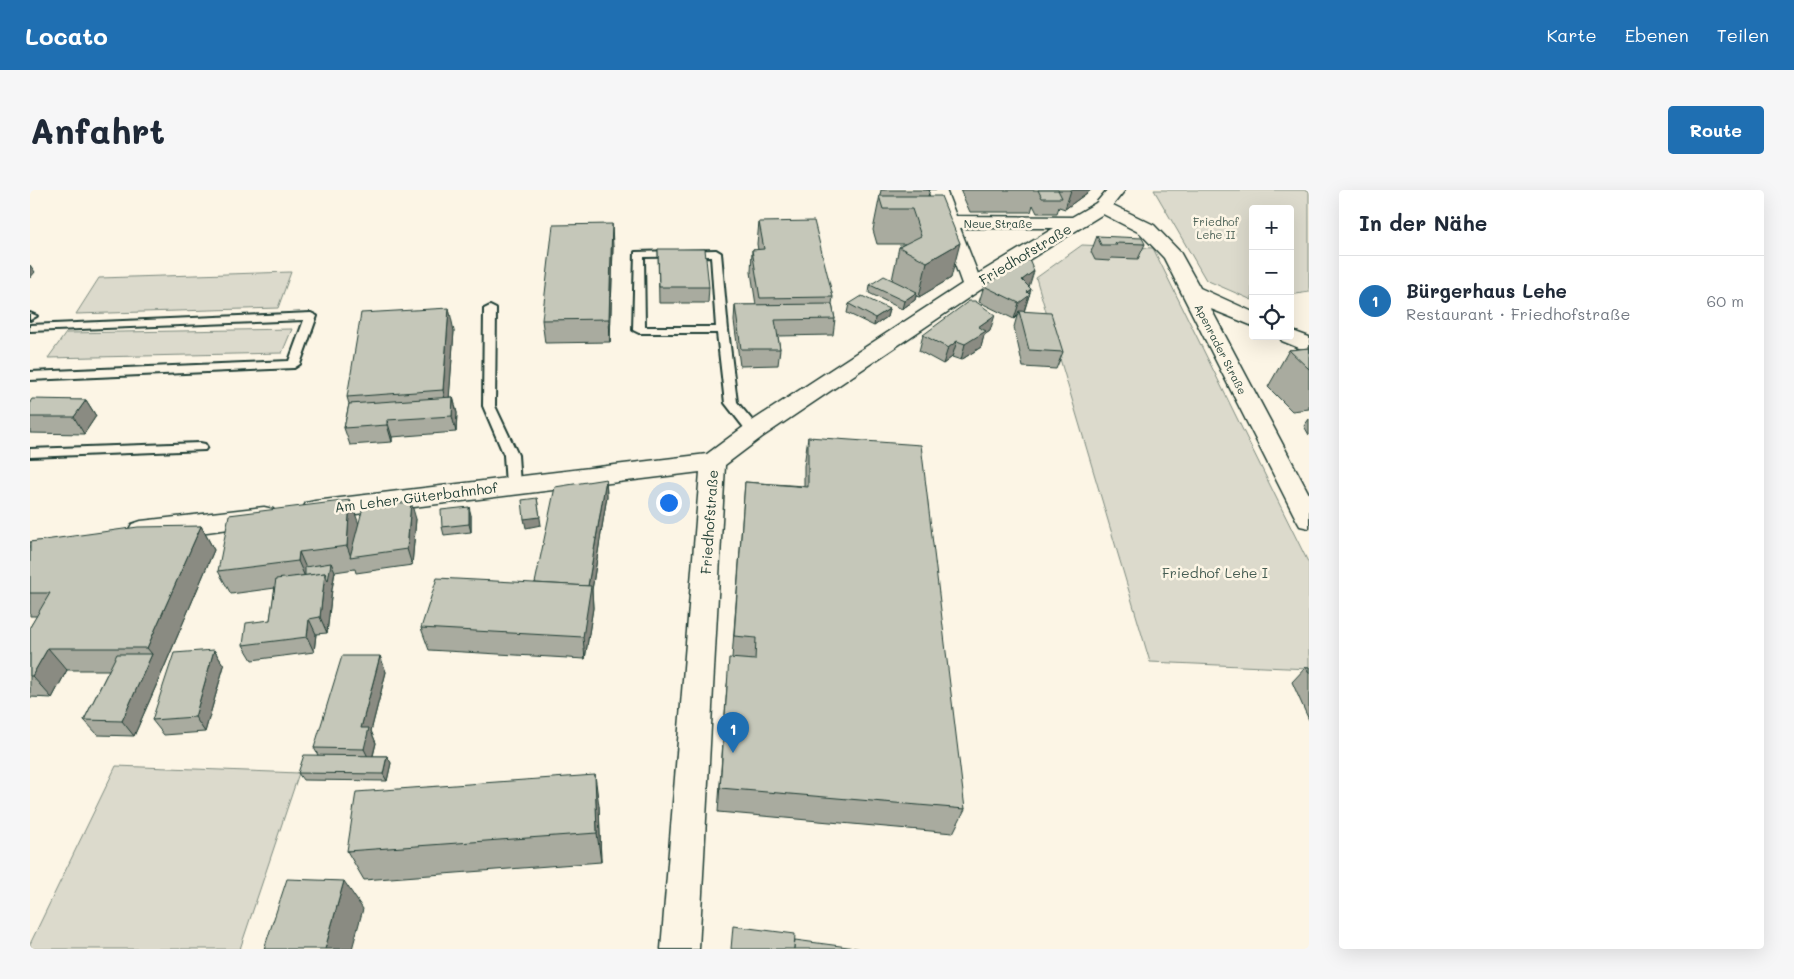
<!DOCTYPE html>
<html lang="de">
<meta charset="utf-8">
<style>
:root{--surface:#fff;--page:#f6f6f7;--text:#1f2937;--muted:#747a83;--line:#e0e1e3;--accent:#1f6fb2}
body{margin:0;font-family:Mali,sans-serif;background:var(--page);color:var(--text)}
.controls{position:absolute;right:15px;top:15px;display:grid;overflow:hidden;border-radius:5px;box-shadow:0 5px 20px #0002}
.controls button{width:45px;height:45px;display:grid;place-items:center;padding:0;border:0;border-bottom:1px solid var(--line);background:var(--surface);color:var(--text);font:25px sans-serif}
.you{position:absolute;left:638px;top:312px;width:18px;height:18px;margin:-12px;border:4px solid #fff;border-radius:50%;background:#1a73e8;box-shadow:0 0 0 8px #1a73e833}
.badge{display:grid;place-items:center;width:32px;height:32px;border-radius:50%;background:var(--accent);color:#fff;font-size:16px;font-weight:700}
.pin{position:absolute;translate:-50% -41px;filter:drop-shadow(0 1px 2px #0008)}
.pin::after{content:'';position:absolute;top:26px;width:18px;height:15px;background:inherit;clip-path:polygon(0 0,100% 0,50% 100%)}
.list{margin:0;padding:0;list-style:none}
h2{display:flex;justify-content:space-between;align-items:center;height:65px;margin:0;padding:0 20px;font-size:21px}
h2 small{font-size:16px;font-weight:400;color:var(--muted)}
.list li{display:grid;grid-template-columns:32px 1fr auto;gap:15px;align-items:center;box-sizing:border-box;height:90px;padding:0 20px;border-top:1px solid var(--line)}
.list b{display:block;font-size:19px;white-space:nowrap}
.list p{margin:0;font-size:16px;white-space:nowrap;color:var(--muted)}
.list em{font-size:16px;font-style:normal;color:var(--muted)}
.icon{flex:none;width:28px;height:28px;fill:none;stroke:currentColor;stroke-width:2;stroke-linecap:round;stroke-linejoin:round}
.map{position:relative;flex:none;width:1279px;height:759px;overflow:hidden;border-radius:5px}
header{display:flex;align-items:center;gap:30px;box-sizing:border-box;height:70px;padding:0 25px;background:var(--accent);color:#fff}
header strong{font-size:24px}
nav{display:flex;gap:28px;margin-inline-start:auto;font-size:18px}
.intro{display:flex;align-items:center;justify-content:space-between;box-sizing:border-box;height:120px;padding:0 30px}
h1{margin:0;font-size:35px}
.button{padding:12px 22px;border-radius:5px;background:var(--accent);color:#fff;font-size:18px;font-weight:700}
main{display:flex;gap:30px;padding:0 30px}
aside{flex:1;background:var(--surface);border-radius:5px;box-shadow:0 5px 20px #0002}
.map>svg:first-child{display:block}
.green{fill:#dcdacc;stroke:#7e8c80}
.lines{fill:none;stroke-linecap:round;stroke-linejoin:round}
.service-casing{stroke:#1f3d34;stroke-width:4}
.minor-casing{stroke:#1f3d34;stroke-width:3}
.service{fill:#fcf5e5;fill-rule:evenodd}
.minor{fill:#fcf5e5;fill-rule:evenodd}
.wall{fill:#a9ab9f;stroke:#1f3d34}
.shaded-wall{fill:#8a8b82;stroke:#1f3d34}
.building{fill:#c5c7b9;stroke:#1f3d34}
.labels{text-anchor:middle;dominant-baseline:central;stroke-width:5;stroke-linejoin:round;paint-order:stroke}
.far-park-label{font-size:11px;fill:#455c52;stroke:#fcf5e5}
.far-street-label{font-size:11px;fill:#1f3d34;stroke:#fcf5e5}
.street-label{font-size:14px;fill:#1f3d34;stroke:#fcf5e5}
.park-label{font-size:14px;fill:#455c52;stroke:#fcf5e5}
</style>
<header>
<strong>Locato</strong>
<nav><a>Karte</a><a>Ebenen</a><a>Teilen</a></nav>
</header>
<div class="intro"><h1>Anfahrt</h1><a class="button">Route</a></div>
<main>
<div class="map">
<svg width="1279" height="759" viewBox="0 0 1279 759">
<rect width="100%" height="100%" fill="#fcf5e5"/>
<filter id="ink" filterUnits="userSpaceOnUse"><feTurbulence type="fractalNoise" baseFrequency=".02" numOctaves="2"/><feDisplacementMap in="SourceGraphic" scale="10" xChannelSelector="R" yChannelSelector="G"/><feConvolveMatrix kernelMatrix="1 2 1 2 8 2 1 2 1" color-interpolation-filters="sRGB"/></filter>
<g filter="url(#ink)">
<g class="green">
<path d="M1124,0H1279V102L1260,105V19H1223L1222,110L1176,90Z"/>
<path d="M1052,55L1123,58L1279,374V479L1120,472L1006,88Z"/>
<path d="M261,82L248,118L46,124L69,88Z"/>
<path d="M262,139L252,163L18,168L36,143Z"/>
<path d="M86,576L269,583L210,759H0V754Z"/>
</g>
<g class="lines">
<defs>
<g id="service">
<path d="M686,60L691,63L698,140L707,212L731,241L724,245L719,244L695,213L687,143H609L603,140L605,62ZM681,66L686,137H615L614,67Z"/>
<path d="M460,116L466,119L465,216L488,265L490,295L488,298H478L476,295L474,265L453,216L454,119Z"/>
<path d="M0,123L7,126L0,130Z"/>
<path d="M281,123L287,126L270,174L264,178L0,190V182L259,171L274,130L0,141V135Z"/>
<path d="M170,253L175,254L177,257L175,260L0,267V259Z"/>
</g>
<g id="minor">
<path d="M898,0H916L926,26L1042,27L1066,13L1077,0H1095L1083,15L1124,35L1150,62L1170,98L1223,122V136L1181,119L1279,304V338L1270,336L1266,329L1134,68L1110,43L1073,24L950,100L732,247L695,275L669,759H631L670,282L285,329L276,327L272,320L276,313L285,311L677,264L716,235L932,94ZM930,38H1024L948,84Z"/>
<path d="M1260,140L1279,147V162L1252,151L1249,146H1260Z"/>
<path d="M234,317L243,319L247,326L243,333L111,351L102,348L98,341L102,334L111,331Z"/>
</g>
</defs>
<use href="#service" class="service-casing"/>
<use href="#minor" class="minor-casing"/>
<use href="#service" class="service"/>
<use href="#minor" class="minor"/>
</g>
<g class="wall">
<path d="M851,0H900L898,6L921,88L889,107L886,106L885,110L872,119L839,103L840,95L862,90L869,57L875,54H847L843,40Z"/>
<path d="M932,0H1061L1035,19L1029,17L1027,23H1007L1003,15L1001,22H940L931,2Z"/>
<path d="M729,32L803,107L802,114L805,129L803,145L748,146L750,159L748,175L710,176L704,131L705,115H726L721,82L722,60H728L727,54Z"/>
<path d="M1067,46L1115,54L1108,69L1081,68L1080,71L1065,70L1061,62Z"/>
<path d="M583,56L580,152L515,153L512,130Z"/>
<path d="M628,59L679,97L678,113H629Z"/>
<path d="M954,96L999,97L1001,99L994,122L1033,162L1026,179L993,177L984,137L987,126L984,129L949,112Z"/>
<path d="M819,114L859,119L857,127L844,136L817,123Z"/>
<path d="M424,141L419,207H423L427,223L426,242L362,247V252L320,255L314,238L319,214L317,207Z"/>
<path d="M960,141L954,145L951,157L931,170L922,167L913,174L889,161L893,145Z"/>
<path d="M1279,158V219L1262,221L1238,197L1259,160Z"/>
<path d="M56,210L66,226L54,244L0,243V212Z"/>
<path d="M1279,229V245L1274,236Z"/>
<path d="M778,247L935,619L923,643L688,622L697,495L702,468L715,292L774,296V276Z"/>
<path d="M576,289L577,306L562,400L563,418L555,469L399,460L391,438L505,393Z"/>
<path d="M441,325V342L414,345L412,337Z"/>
<path d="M386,329L382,375L326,383L325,379L305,382L302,399L297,443L286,444L284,462L222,470L213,455L240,430L245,398L201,404L188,381L329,333Z"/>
<path d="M171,336L184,360L133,480L104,546L68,545L54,530L79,480H37L22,508L0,507V437L7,426H0V352Z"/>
<path d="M184,460L194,476L175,542L134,545L122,530Z"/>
<path d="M350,466L356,482L341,541L346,553L343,566H357L361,573L357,591L273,590L268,583L288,565L284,558Z"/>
<path d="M1276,477H1279V530L1262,492Z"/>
<path d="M569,616L571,672L334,690L317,661Z"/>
</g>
<g class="shaded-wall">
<path d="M1041,0H1061L1035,19Z"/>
<path d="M582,34L583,56L580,152L579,129Z"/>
<path d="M930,53L921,88L889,107L897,72Z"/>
<path d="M0,75L5,82L0,88Z"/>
<path d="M1004,81L999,97L992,90Z"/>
<path d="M1001,99L994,121L990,125L989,121L987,126L984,129L989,113L997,102Z"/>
<path d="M887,102L885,110L872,119L874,111Z"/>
<path d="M419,118L424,141L418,224L413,200Z"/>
<path d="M859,119L857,127L844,136L845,128Z"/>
<path d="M965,125L960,141L954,145L951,157L931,170L935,154L948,137Z"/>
<path d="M927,151L922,167L913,174L918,158Z"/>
<path d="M423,207L427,223L426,242L422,226Z"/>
<path d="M56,210L66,226L54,244L44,227Z"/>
<path d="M357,230L362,247V252L357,235Z"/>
<path d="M576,289L577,306L562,400L563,418L555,469L553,447L557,402Z"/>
<path d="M507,308L511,335L496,338L494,329Z"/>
<path d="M320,310L329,334L321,367L317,356Z"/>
<path d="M381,312L386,329L382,375L377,359Z"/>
<path d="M439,317L441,325V342L439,334Z"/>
<path d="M171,336L184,360L133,480L104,546L92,531L122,464L117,458Z"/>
<path d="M269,362L279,385L278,394L268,371Z"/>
<path d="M301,373L305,381L302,399L297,443L290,427L295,383Z"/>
<path d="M279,429L286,444L284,462L277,447Z"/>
<path d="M18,458L37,480L22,508L2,486Z"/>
<path d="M184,460L194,476L175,542L165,527Z"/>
<path d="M350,466L356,482L341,541L346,553L341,573L334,559L331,538Z"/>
<path d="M357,566L361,573L357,591L353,584Z"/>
<path d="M565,585L569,616L571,672L567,643Z"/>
<path d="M314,691L333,719L322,759H295Z"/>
</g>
<g class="building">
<path d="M1008,0H1028L1032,8H1012Z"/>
<path d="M849,6H911L930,53L897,72L869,57L891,46L882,19H853Z"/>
<path d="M784,31L803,107L730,108L722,60L734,59L729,32Z"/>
<path d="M582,34L579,129L512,130L523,35Z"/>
<path d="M1067,46L1112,48L1115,54L1085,53L1087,55H1071Z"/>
<path d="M628,59H675L679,97H629Z"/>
<path d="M994,68L1000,71L1004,81L992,90L1001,99L997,102L1000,105L989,113L954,96Z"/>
<path d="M854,86L887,102L874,111L840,95Z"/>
<path d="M832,106L859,119L845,128L819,114Z"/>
<path d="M939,111H945L965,125L948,137L956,141L935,154L927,151L918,158L893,145Z"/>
<path d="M802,114L805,129L745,130L750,159H711L705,115Z"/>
<path d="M419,118L413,200L317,207L331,123Z"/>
<path d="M989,121L1021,123L1033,162L999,160Z"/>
<path d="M1279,158V179L1259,160Z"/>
<path d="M423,207L422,226L357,230V235L314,238L319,214Z"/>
<path d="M2,209L56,210L44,227H0V212Z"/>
<path d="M778,247L891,255L935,619L690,598L699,468L725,470L726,448L704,446L715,292L778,297Z"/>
<path d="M576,289L558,396L505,393L525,297Z"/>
<path d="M507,308L510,327L494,329L492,310Z"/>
<path d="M320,310L317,356L269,362L268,371L188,381L199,325Z"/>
<path d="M381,312L377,359L320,367L333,317Z"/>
<path d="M439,317V334L412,337L411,320Z"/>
<path d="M171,336L117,458H18L2,486H0V437L20,403H0V352L108,337Z"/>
<path d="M301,373L298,391L295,383L264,387L275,386V377Z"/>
<path d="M295,383L290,427L279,429L277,447L213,455L216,433L240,430L246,389Z"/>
<path d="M407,388L561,396L553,447L391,438Z"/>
<path d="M184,460L165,527L122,530L144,463Z"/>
<path d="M87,464H122L92,531L54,530Z"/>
<path d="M312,466H350L331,538H339L334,559L284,558Z"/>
<path d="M1276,477H1279V483Z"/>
<path d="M274,565L357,566L353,584L268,583Z"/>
<path d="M565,585L567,643L317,661L326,602Z"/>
<path d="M257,689L314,691L295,759H234Z"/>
<path d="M703,736L765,744L764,759H701Z"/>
<path d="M765,750L833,759H764Z"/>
</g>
</g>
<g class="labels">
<g class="far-park-label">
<text x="1186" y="31">Friedhof<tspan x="1186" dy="13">Lehe II</tspan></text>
</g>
<g class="far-street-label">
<text x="968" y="33">Neue Straße</text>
<text transform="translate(1191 159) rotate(63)">Apenrader Straße</text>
</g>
<g class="street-label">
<text transform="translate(995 64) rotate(-31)">Friedhofstraße</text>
<text transform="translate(386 307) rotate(-7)">Am Leher Güterbahnhof</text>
<text transform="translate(679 332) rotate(-86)">Friedhofstraße</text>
</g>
<g class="park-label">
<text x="1185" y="382">Friedhof Lehe I</text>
</g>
</g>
</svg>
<div class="controls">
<button>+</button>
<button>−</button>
<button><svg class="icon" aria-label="locate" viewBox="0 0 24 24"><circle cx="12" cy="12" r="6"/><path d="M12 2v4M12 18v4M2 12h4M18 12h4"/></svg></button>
</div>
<div class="you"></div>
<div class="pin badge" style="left:703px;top:563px">1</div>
</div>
<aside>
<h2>In der Nähe<small></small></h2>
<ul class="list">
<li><span class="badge">1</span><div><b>Bürgerhaus Lehe</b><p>Restaurant · Friedhofstraße</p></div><em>60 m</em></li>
</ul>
</aside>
</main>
